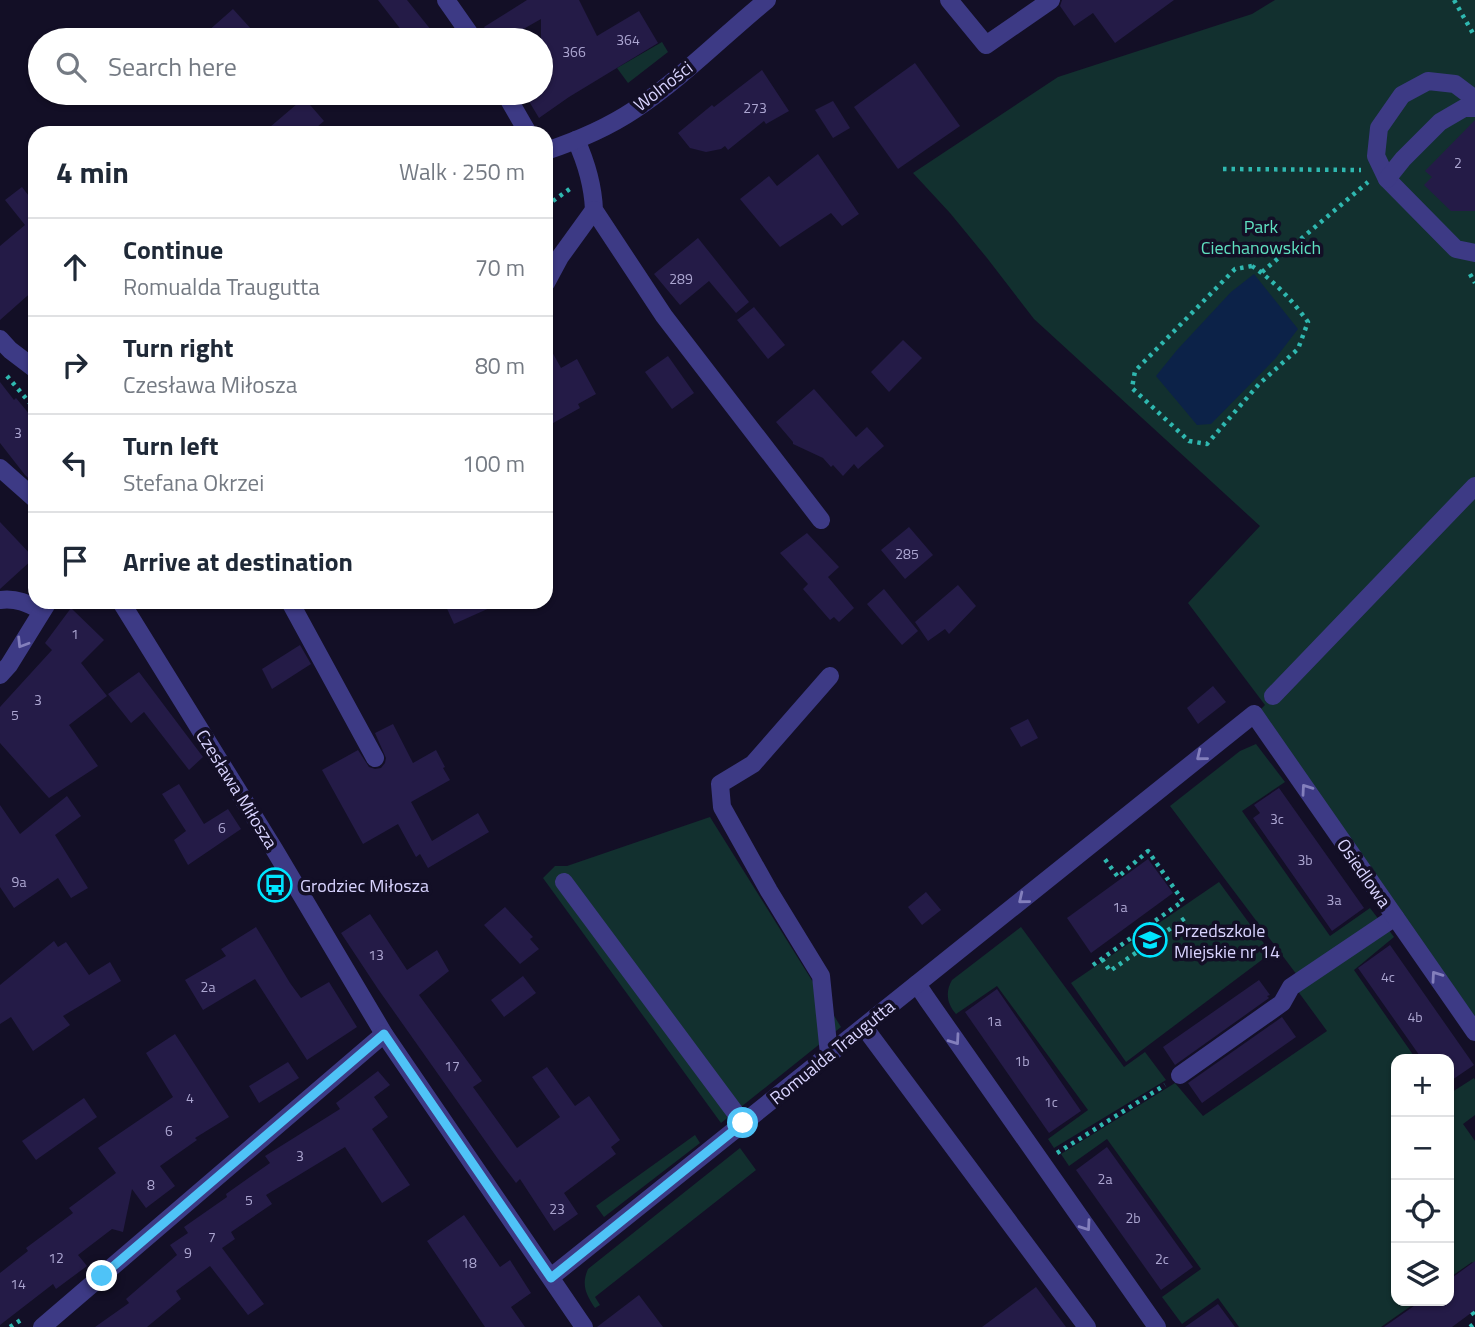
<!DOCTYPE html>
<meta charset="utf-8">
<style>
:root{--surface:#fff;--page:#f6f6f7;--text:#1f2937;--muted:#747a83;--line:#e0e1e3}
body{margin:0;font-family:"Titillium Web",sans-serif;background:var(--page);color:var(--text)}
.controls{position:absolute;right:21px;bottom:21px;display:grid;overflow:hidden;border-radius:14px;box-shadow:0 2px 5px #0004}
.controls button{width:63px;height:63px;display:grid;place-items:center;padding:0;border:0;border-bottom:2px solid var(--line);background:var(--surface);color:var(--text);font:35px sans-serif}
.stop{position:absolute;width:21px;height:21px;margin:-16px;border:5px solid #4fc3f7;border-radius:50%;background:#fff}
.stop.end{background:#4fc3f7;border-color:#fff;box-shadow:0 2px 7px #0008}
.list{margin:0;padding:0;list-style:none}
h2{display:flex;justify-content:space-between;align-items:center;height:91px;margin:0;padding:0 28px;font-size:30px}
h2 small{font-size:23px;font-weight:400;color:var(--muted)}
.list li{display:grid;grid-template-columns:46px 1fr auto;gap:21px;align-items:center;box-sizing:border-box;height:98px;padding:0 28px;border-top:2px solid var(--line)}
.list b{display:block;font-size:26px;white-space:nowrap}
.list p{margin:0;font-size:23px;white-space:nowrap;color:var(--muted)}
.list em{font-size:23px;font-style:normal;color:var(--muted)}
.icon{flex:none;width:38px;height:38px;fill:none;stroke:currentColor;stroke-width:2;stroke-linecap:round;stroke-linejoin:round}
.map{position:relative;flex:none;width:1475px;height:1327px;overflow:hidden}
.search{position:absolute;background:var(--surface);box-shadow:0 2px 5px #0004;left:28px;top:28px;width:525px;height:77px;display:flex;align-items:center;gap:18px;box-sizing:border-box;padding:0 24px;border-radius:38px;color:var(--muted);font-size:26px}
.panel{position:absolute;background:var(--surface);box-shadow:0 2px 5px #0004;left:28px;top:126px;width:525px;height:483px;border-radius:21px}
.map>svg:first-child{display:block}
.green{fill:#12302f}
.water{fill:#0c2248}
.building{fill:#241b47}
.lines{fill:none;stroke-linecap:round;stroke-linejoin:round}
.path{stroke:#2fb8b0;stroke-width:4.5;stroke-dasharray:3.5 5;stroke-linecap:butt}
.minor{stroke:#3d3a85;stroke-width:18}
.oneway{stroke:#837fbc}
.route{stroke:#4fc3f7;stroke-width:9}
.labels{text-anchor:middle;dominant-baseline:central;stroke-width:7;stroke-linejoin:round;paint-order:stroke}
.number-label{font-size:14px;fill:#aca6d1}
.street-label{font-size:18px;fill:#d9d4ff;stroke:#130f26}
.park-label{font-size:18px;fill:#5fe0c0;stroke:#130f26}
.poi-label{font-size:18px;fill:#d9d4ff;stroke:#130f26;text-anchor:start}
</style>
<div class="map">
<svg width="1475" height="1327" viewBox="0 0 1475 1327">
<rect width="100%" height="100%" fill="#130f26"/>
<g class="green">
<path d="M1275,0H1475V1017L1260,710L1265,705L1188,603L1260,526L1034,319L987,258L950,213L913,173L1058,77L1252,14Z"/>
<path d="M662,42L668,52L628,83L617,68Z"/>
<path d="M1256,744L1285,782L1242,811L1330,936L1370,908L1380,921L1297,975L1170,806L1240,751Z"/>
<path d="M710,817L841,1027L721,1123L543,878L555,866H567Z"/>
<path d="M1219,882L1271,953L1126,1062L1071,983Z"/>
<path d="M1021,927L1124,1067L1145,1052L1166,1080L1054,1148L1048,1139L1088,1110L997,986L956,1014C947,1004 945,992 952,980Z"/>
<path d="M1388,929L1394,937L1354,970L1416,1059H1396V1301H1418L1381,1327H1239L1218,1298L1182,1324L1162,1297L1201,1269L1107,1139L1069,1166L1061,1154L1175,1083L1203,1116L1327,1031L1297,990Z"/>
<path d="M1474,1078L1475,1080V1115L1463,1124L1475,1141V1265L1472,1262L1449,1278V1094Z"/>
<path d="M695,1135L700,1143L604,1217L596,1206Z"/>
<path d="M740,1148L756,1170L595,1297L600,1305L595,1308C586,1294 581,1285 588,1269Z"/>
</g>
<path class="water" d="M1254,274L1298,329L1275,359L1211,424L1197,425L1156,376L1177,350L1231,292Z"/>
<g class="building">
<path d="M378,0H407L439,40H409Z"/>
<path d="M527,0H579L597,36L639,11L658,43L569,97L539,118L524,93H541V19L504,40H492L484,27Z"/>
<path d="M1062,0H1174L1115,43L1093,13L1074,26L1060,6Z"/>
<path d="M233,9L252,30L241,40H198Z"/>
<path d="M915,63L960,126L898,169L854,107Z"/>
<path d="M762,70L789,111L766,124L764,121L728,150L725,146L721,149L706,152L690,148L678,133L712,105L714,107Z"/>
<path d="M304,98L324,121L310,133H263Z"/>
<path d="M833,101L850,128L833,138L815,110Z"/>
<path d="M1475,120V211H1451L1424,185L1432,177L1425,171Z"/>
<path d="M818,154L859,214L842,226L831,213L780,247L740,199L769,176L777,186Z"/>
<path d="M22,187L35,204V289L0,320V246L25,225L5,200Z"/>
<path d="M698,238L749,302L736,313L709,281L680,305L654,274Z"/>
<path d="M754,307L785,345L768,359L737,320Z"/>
<path d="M903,340L922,358L889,392L871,372Z"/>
<path d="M546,341L561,368L577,359L596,394L578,404L580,408L546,427Z"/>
<path d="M668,356L694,393L672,409L645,372Z"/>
<path d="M0,382L14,400L16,398L35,421V484L25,475L0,443Z"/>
<path d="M814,389L856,437L867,427L884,446L858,469L854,464L843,476L833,465L831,467L823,458L793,444V442L776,422Z"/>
<path d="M0,522L34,558L0,589Z"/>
<path d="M909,527L933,555L905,579L881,550Z"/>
<path d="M807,533L839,567L828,577L854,608L839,622L834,617L830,620L803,589L808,584L780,553Z"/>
<path d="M958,585L976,606L949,634L945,629L928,641L915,622Z"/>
<path d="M884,589L918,631L902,645L867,604Z"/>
<path d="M444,602H503L454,624Z"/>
<path d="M71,608L104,640L81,663L107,696L69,725L98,766L49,798L0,743V707L52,650L45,643Z"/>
<path d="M300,645L311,664L272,689L262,669Z"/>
<path d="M139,672L203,757L189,770L144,712L131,723L108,694Z"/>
<path d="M1213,686L1226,702L1198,724L1187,708Z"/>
<path d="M1028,719L1038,738L1021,747L1010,728Z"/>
<path d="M393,724L413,763L436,750L445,767L443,768L450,780L411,802L432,841L478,813L489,832L428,868L420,854L416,857L398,824L363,844L322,770L358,750L369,767L375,769L381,768L385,763L386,758L375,733Z"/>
<path d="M179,784L204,824L228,809L241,829L188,865L174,840L186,831L162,794Z"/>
<path d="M1279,788L1364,908L1332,931L1253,818L1260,813L1254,805Z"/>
<path d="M67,796L81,816L55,835L88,888L71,898L58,878L14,908L0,887V805L20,834Z"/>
<path d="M1148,859L1173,893L1091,953L1067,918Z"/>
<path d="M926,892L941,910L922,925L908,907Z"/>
<path d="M505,907L533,937L530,939L539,949L520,964L484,925Z"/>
<path d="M370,914L407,970L437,950L449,971L419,995L482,1081L473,1087L517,1148L560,1117L532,1077L547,1067L575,1106L589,1096L620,1140L611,1147L616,1154L564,1193L578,1214L554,1231L520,1179L516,1183L498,1159L378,989L341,933Z"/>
<path d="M256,927L290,983L301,998L329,982L357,1027L307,1060L255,979L203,1010L185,980L226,956L221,949Z"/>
<path d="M54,941L58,947L66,942L89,975L110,962L121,981L63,1016L70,1025L33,1051L11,1017L0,1024V985Z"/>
<path d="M1390,945L1474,1065L1449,1082V1059H1422L1358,968Z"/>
<path d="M523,976L536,993L504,1017L491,1000Z"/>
<path d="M1259,980L1270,995L1267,996L1269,998L1175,1065L1163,1047Z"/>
<path d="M997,989L1081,1111L1049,1133L965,1012Z"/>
<path d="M1282,1017L1296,1037L1202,1103L1188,1083Z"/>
<path d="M175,1034L229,1117L195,1138L197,1140L160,1166L175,1186L146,1208L132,1189L123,1232L112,1229L78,1255L87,1266L56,1289L53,1284L0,1325V1273L28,1251L26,1248L73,1213L69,1208L116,1173L98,1148L173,1097L146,1053Z"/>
<path d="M288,1062L299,1078L259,1103L249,1086Z"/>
<path d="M378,1071L390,1085L374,1097L388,1117L372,1129L410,1185L382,1203L345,1147L266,1195L272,1204L231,1232L235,1239L222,1248L264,1304L248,1315L210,1266L176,1291L181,1299L147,1327H95L129,1303L126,1299L177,1255L170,1245L188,1233L184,1227L227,1197L226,1194L270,1163L265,1156L340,1109L336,1103Z"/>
<path d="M84,1098L97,1117L36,1160L22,1141Z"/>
<path d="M1107,1147L1193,1267L1161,1290L1076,1170Z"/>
<path d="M464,1215L500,1267L510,1260L531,1293L511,1307L525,1327H485L427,1241Z"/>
<path d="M1475,1261V1310L1452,1327H1384L1421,1301H1449V1280Z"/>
<path d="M1036,1287L1066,1327H982Z"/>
<path d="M639,1295L663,1327H597Z"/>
<path d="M1218,1304L1235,1327H1185Z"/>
</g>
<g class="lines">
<g class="path">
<path d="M1454,0L1475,37"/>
<path d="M1223,169L1361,170"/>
<path d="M546,206L571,188"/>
<path d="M1252,266C1273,280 1293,301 1308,322L1298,349L1259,384L1207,444L1189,441L1132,388L1135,371L1235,269Z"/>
<path d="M1262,272L1368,182"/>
<path d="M1470,274L1475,283"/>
<path d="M7,376L35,409"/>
<path d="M1102,959L1110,971L1188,916"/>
<path d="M1093,965L1183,901L1148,851L1118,877L1104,858"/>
<path d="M1057,1153L1165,1085"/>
<path d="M1472,1312L1475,1316"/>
<path d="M10,1327L24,1318"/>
<path d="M1470,1327L1475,1323"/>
</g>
<g class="minor">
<path d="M446,0L474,40"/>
<path d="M949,0L986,45L1051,0"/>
<path d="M505,93L528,133"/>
<path d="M1475,99L1455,84L1428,81L1402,95L1379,128L1376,156L1387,179L1456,249L1475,253"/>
<path d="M576,140C586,162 593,185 594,210L664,316L821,520"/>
<path d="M546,151C576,141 607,128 634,110C681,79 723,36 767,0"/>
<path d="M1387,179L1403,159L1440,122L1464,108H1475"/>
<path d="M546,283L560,257L594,210"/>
<path d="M0,339L10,350L35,369"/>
<path d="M0,468L35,499"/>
<path d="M0,600C17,598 27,603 42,611"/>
<path d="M121,602L274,849L384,1034L584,1327"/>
<path d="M290,602L375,758"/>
<path d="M0,675L9,665L48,602"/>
<path d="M1273,696L1475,486"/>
<path d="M564,882L743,1123"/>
<path d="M917,984L927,999L1157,1327"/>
<path d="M864,1027L1087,1327"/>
<path d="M829,1054L821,976L769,891L722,807L720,784L753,764L830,676"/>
<path d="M1180,1075L1282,1003L1291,987L1395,917"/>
<path d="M551,1277L1254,714L1475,1032"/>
<path d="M42,1327L384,1034"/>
</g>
</g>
<defs><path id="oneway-chevron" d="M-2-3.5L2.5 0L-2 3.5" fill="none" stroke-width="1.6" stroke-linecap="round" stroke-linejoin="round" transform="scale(1.75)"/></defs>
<g class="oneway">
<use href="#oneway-chevron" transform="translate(22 643) rotate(122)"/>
<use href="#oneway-chevron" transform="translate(1201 756) rotate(141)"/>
<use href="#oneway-chevron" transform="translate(1306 789) rotate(-125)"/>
<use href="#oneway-chevron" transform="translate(1023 899) rotate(141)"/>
<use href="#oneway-chevron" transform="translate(1436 976) rotate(-125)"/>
<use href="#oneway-chevron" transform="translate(955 1040) rotate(55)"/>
<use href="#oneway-chevron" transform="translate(1086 1226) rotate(55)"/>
</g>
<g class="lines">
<path class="route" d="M102,1276L384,1034L551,1278L743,1123"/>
</g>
<defs>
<symbol id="bus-ring" viewBox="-11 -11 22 22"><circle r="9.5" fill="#130f26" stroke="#00e5ff" stroke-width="1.5"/><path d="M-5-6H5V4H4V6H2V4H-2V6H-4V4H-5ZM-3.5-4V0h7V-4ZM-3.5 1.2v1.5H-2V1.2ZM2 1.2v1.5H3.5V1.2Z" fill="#00e5ff"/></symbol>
<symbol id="school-ring" viewBox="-11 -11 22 22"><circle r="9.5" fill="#130f26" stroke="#00e5ff" stroke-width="1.5"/><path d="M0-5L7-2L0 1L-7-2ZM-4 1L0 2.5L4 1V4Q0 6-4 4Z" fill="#00e5ff"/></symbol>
</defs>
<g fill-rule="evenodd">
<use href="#bus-ring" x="256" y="866" width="38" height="38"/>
<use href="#school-ring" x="1131" y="921" width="38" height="38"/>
</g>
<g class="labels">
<g class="number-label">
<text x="628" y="39">364</text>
<text x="574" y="51">366</text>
<text x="755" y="107">273</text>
<text x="1458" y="162">2</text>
<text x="681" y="278">289</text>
<text x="18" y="432">3</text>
<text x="907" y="553">285</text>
<text x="75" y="633">1</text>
<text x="38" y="699">3</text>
<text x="15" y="714">5</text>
<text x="1277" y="818">3c</text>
<text x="222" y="827">6</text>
<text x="1305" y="859">3b</text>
<text x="19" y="881">9a</text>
<text x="1334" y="899">3a</text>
<text x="1120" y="906">1a</text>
<text x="376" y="954">13</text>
<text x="1388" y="976">4c</text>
<text x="208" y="986">2a</text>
<text x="1415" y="1016">4b</text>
<text x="994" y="1020">1a</text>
<text x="1022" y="1060">1b</text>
<text x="452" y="1065">17</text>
<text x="190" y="1097">4</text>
<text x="1051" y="1101">1c</text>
<text x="169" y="1130">6</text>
<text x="300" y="1155">3</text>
<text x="1105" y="1178">2a</text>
<text x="151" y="1184">8</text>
<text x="249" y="1199">5</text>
<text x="557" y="1208">23</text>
<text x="1133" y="1217">2b</text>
<text x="212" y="1236">7</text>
<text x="188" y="1252">9</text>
<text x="56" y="1257">12</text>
<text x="1162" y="1258">2c</text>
<text x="469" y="1262">18</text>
<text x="18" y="1283">14</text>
</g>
<g class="street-label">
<text transform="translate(663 86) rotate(-38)">Wolności</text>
<text transform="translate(237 789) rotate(58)">Czesława Miłosza</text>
<text transform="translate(1364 873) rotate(55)">Osiedlowa</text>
<text transform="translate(832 1052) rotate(-39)">Romualda Traugutta</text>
</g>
<g class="park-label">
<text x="1261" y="226">Park<tspan x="1261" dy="21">Ciechanowskich</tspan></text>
</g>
<g class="poi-label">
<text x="300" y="885">Grodziec Miłosza</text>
<text x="1174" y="930">Przedszkole<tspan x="1174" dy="21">Miejskie nr 14</tspan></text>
</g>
</g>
</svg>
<div class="controls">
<button>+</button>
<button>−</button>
<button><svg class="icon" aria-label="locate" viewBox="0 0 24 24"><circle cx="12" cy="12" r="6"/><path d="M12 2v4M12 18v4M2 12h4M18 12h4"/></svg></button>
<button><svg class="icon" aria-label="layers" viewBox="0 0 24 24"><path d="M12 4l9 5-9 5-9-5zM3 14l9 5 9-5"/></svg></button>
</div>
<div class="stop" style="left:743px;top:1123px"></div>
<div class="stop end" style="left:102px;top:1276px"></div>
<div class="search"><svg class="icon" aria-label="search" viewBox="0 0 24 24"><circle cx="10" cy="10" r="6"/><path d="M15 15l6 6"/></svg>Search here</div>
<section class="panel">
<h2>4 min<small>Walk · 250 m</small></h2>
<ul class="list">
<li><svg class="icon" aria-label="ahead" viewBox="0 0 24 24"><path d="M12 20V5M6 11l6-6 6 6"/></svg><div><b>Continue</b><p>Romualda Traugutta</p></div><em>70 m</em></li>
<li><svg class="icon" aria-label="right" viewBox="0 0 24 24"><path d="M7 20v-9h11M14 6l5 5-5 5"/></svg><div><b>Turn right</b><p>Czesława Miłosza</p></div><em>80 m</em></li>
<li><svg class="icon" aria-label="left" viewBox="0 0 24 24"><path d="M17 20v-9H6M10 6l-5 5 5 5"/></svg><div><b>Turn left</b><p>Stefana Okrzei</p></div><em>100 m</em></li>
<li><svg class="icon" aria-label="arrive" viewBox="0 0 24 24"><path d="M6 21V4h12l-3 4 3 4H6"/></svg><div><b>Arrive at destination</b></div></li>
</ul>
</section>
</div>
